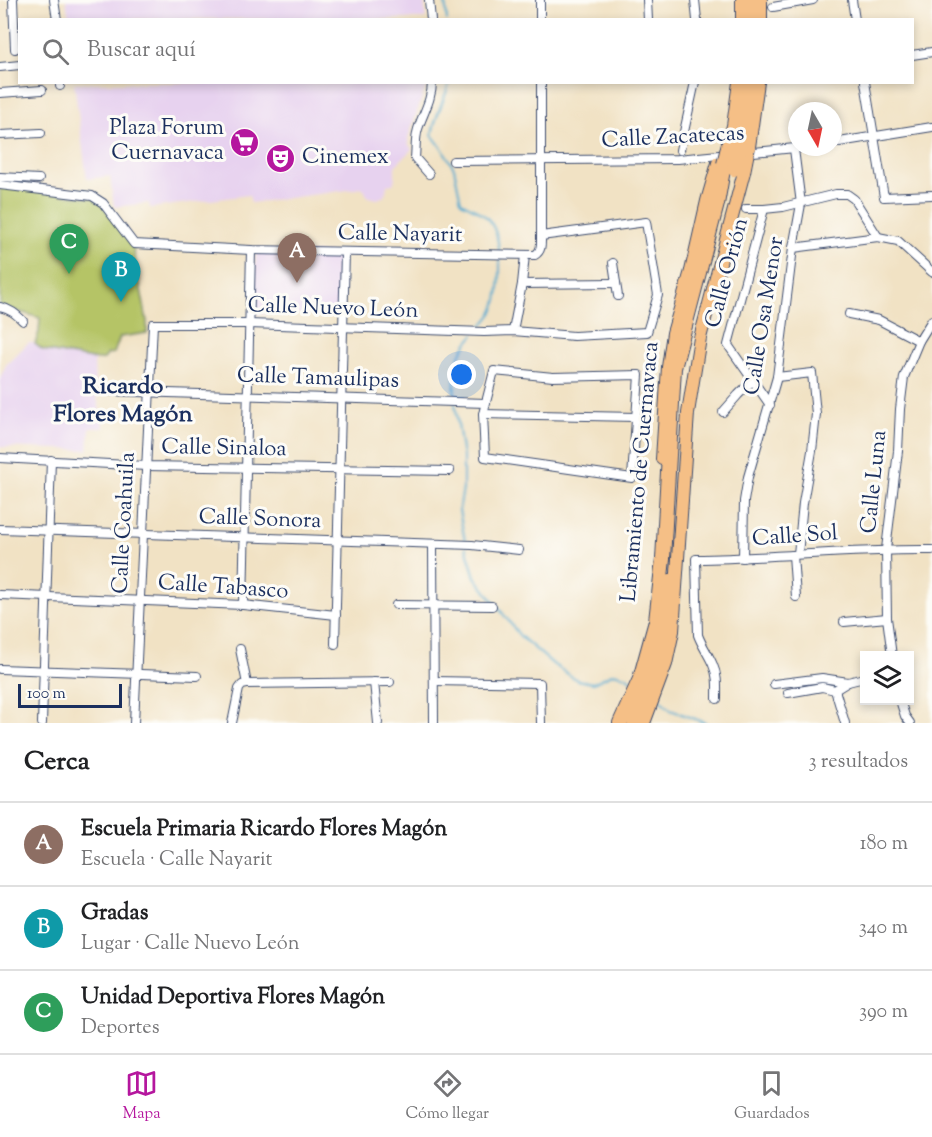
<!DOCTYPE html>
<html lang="es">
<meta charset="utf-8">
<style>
:root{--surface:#fff;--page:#f6f6f6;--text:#202124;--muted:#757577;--line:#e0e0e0;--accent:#b5179e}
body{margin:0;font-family:"Sorts Mill Goudy",serif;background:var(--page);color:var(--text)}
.controls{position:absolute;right:18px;bottom:18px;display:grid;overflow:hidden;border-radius:0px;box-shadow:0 3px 9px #0003}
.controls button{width:54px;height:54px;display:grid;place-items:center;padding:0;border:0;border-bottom:2px solid var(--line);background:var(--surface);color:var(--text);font:30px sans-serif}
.compass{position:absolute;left:788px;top:102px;width:54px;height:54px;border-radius:50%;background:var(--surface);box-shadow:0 3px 9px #0003;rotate:171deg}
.scale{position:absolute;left:18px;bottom:15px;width:104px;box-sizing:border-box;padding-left:6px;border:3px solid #1b2f5e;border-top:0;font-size:16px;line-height:21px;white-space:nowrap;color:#1b2f5e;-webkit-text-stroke:4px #fdfcf7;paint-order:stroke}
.you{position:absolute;left:462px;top:375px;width:21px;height:21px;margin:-15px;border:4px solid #fff;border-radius:50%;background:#1a73e8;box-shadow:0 0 0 9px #1a73e833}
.badge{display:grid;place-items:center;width:39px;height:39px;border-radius:50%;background:var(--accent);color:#fff;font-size:20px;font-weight:700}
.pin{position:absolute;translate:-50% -50px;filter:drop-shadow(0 2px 3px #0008)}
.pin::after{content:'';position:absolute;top:32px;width:21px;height:18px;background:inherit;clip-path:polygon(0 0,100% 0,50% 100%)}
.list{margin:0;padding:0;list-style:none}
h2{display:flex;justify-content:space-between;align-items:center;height:78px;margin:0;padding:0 24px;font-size:26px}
h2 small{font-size:20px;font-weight:400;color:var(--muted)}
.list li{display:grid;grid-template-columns:39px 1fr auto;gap:18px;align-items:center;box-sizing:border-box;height:84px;padding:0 24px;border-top:2px solid var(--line)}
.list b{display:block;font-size:22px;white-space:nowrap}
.list p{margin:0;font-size:20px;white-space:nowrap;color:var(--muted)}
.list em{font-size:20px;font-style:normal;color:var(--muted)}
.icon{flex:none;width:33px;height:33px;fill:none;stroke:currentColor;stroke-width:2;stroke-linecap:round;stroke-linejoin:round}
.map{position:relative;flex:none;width:932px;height:723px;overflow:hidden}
.search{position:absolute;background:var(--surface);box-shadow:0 3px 9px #0003;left:18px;right:18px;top:18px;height:66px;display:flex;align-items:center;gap:15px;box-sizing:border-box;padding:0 21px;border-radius:0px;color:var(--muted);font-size:22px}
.sheet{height:330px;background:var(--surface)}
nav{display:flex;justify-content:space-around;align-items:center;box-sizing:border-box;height:84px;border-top:2px solid var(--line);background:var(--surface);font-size:16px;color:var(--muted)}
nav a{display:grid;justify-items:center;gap:3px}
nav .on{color:var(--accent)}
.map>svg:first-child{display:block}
.built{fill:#e7d2ef}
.green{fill:#b5c466;stroke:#687a62;stroke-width:1.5}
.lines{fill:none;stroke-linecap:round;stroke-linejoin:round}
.stream{stroke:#53aad0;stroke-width:2}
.street-casing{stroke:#3b4a6d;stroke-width:10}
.primary-casing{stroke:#3b4a6d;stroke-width:14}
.highway-casing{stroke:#3b4a6d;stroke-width:16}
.street{stroke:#fff;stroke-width:8}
.primary{stroke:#f5bf86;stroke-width:12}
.highway{stroke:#f5bf86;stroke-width:14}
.primary-bridge-casing{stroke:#3b4a6d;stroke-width:14;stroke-linecap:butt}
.highway-bridge-casing{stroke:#3b4a6d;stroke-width:16;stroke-linecap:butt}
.primary-bridge{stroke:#f5bf86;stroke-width:12}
.highway-bridge{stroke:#f5bf86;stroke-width:14}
.labels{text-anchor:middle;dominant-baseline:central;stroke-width:6;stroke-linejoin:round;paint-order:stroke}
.poi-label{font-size:22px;fill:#1b2f5e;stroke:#fdfcf7;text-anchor:end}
.street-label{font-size:22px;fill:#1b2f5e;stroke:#fdfcf7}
.neighbourhood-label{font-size:24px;font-weight:bold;fill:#1b2f5e;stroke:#fdfcf7}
</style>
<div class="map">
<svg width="932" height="723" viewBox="0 0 932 723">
<rect width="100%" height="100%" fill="#fdfcf7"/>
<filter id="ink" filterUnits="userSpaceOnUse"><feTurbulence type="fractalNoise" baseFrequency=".0167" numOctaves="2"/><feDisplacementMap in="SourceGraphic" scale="12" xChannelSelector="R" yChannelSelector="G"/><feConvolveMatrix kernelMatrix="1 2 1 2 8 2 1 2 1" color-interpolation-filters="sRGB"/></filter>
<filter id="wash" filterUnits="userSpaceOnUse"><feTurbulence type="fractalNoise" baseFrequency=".008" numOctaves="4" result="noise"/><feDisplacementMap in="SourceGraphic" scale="24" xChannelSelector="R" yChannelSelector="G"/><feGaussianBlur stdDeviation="1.35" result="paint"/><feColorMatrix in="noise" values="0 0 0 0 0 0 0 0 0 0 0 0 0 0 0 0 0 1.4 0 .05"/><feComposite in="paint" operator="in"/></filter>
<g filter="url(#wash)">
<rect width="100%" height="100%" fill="#f1e2c4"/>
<g class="built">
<path d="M66,0H424L426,19H69Z"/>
<path d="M74,83H427L408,138L409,145L412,149L395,166V179L393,184L387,185L385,196L377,199L368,197L363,188L251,203L249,195L150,208L149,203L114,207L110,176L87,179Z"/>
<path d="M256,251L339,253L338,315L254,314Z"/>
<path d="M29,342L35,344L44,350L94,359L95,390L104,428H90L88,450L0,447V378L6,365Z"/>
</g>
<path class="green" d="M0,186L93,198L101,203L133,247L147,321V333L120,337L114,353L108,354L104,359L97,360L43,350L35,344L39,332L40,318L0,306Z"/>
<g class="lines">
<g class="stream">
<path d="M445,0L447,20"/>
<path d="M450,82C444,100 435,116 432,135L442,148L454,168L461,202C471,207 485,213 491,223C503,240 502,290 494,310C491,316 484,323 480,328"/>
<path d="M455,399C453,374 456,353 474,335"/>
<path d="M455,404L463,457V489L459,510L465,541"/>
<path d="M466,547L475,577L520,636L554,665L577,680L593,683L614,673L627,677L634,683"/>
<path d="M659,699L671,710L706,723"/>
</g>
</g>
</g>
<g filter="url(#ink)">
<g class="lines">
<defs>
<g id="street">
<path d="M13,0L15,49"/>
<path d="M54,0L57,20"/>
<path d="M429,0L431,20"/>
<path d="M540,0V20"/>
<path d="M647,0L648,20"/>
<path d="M695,0L697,20"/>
<path d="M852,0L855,20"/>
<path d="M773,7L813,0"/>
<path d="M912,55L932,52"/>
<path d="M0,67L20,65"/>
<path d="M60,82V86"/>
<path d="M865,82L884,197L932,195"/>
<path d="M0,93L42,90"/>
<path d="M0,135L41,133"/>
<path d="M833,143L932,127"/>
<path d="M680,150L695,82"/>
<path d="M744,153L805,147"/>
<path d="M453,161L678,159L729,154"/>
<path d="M429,174L415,158C416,149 415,138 418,129C423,113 432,100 432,82"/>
<path d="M0,177L39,179"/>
<path d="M0,185L92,196L103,203L134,244L251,250L535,255C542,251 541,244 541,236V82"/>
<path d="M746,209H764L783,207L836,194H847L854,199L878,237"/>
<path d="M764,209L728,345L770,405"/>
<path d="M793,248L878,237L898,241L932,272"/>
<path d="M613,263L618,296"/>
<path d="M522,284L616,283"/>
<path d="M0,307C10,309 16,314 23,321"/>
<path d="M849,314L879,320L919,341"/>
<path d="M513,331L522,284L525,255"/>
<path d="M494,371L553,377L639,375L632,478L485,457L483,414Z"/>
<path d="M777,377L812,373L816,414L812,451L803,503L798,554"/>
<path d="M105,391L486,403"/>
<path d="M723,412L738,395L753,380"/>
<path d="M483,414L636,417"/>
<path d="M0,458L146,466L450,471"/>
<path d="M0,529L472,545L519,550"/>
<path d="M433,544L434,723"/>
<path d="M793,555L796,597"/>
<path d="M743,558L744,501L748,477L777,377L793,248L801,204L794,149"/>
<path d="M0,595L243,605L336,615"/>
<path d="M243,605L251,250"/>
<path d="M396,605L492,606"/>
<path d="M844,622L887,618"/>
<path d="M335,644L345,252"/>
<path d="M240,649L247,684"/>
<path d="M892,656L887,618L886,549L898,451L900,409L904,377L919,341L932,320"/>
<path d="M0,669L197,676"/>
<path d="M434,681L540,683L541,723"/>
<path d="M374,682L378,723"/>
<path d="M774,684L822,678L848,682L864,678"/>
<path d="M788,693L822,687L835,690"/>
<path d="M717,699C717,687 718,676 713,665C709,655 702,646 698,635L696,559C775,558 853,549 932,550"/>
<path d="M900,700L905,716L910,723"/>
<path d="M42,723L51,460"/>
<path d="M134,723L153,324H249L484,332L513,331L574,336L647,332L658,295L646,222L541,236"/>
<path d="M232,723L239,689L242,685L247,684L390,682"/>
<path d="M845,723L835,690L848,682"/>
</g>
<g id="primary">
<path d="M761,0V20"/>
<path d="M749,147L758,82"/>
<path d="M662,459L668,367L673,333L691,271L707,201L718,163"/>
<path d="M644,723L666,664L673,631L688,413L694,375L700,338L744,172"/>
</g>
<g id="highway">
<path d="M743,0V20"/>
<path d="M753,0V20"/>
<path d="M728,147L734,126L740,82"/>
<path d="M740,147L751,82"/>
<path d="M620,723L640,679L656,621L663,559L674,368L717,204L724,164"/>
<path d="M634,723C655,678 667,631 670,581"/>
</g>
</defs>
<use href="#street" class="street-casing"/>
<use href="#primary" class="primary-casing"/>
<use href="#highway" class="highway-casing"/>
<use href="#street" class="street"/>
<use href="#primary" class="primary"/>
<use href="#highway" class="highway"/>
<defs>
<path id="primary-bridge" d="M744,172L749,147"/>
<g id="highway-bridge">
<path d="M724,164L728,147"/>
<path d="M734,169L740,147"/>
</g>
</defs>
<use href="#primary-bridge" class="primary-bridge-casing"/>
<use href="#highway-bridge" class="highway-bridge-casing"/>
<use href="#primary-bridge" class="primary-bridge"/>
<use href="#highway-bridge" class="highway-bridge"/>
</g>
</g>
<defs>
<symbol id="supermarket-disc" viewBox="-11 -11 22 22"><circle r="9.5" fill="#b5179e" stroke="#fdfcf7"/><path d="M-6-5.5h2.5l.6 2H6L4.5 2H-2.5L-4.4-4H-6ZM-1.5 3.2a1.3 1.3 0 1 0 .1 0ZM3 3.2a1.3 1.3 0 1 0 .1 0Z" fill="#fff"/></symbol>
<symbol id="theatre-disc" viewBox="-11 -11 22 22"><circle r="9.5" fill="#b5179e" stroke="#fdfcf7"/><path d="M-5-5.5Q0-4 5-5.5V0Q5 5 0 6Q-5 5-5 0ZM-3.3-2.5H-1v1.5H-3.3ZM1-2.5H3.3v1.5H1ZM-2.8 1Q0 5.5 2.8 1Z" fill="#fff"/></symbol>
</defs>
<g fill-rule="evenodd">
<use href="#supermarket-disc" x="228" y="126" width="33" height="33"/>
<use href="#theatre-disc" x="264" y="142" width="33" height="33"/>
</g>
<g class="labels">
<g class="poi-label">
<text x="224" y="129">Plaza Forum<tspan x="224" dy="25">Cuernavaca</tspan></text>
<text x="302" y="158" text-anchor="start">Cinemex</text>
</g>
<g class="street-label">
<text transform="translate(673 138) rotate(-3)">Calle Zacatecas</text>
<text transform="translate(400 235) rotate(1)">Calle Nayarit</text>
<text transform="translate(728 273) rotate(-75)">Calle Orión</text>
<text transform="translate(333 309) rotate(2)">Calle Nuevo León</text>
<text transform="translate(765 316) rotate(-81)">Calle Osa Menor</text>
<text transform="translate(318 379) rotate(2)">Calle Tamaulipas</text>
<text transform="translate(224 449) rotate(1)">Calle Sinaloa</text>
<text transform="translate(641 472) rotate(-85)">Libramiento de Cuernavaca</text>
<text transform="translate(875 482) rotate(-84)">Calle Luna</text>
<text transform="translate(260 520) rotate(2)">Calle Sonora</text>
<text transform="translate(125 523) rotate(-87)">Calle Coahuila</text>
<text transform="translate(795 537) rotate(-4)">Calle Sol</text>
<text transform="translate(223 588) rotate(4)">Calle Tabasco</text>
</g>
<g class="neighbourhood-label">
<text x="123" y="387">Ricardo<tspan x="123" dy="28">Flores Magón</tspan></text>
</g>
</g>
</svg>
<div class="controls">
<button><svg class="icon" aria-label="layers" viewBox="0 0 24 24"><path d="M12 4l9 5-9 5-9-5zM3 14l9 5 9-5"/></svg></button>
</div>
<svg class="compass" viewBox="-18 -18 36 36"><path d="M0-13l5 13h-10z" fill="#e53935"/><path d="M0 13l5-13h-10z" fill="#757577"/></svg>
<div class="scale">100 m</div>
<div class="you"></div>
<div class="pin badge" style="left:297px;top:283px;background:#8d6e63">A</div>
<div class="pin badge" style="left:121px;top:302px;background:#0f9aa8">B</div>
<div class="pin badge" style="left:69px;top:274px;background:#2e9e5b">C</div>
<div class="search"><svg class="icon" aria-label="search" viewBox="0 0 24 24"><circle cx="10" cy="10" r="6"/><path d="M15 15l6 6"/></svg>Buscar aquí</div>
</div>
<section class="sheet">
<h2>Cerca<small>3 resultados</small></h2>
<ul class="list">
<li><span class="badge" style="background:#8d6e63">A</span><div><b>Escuela Primaria Ricardo Flores Magón</b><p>Escuela · Calle Nayarit</p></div><em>180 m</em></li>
<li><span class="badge" style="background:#0f9aa8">B</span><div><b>Gradas</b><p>Lugar · Calle Nuevo León</p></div><em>340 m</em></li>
<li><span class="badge" style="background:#2e9e5b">C</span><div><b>Unidad Deportiva Flores Magón</b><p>Deportes</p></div><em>390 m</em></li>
</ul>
</section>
<nav>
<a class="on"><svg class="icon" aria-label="map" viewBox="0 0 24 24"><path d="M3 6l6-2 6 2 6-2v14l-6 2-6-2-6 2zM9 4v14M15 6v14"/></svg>Mapa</a>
<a><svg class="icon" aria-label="directions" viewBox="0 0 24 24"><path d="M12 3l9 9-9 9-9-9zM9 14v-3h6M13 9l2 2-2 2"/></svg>Cómo llegar</a>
<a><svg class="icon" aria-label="saved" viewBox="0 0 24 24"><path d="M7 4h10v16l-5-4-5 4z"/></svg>Guardados</a>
</nav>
